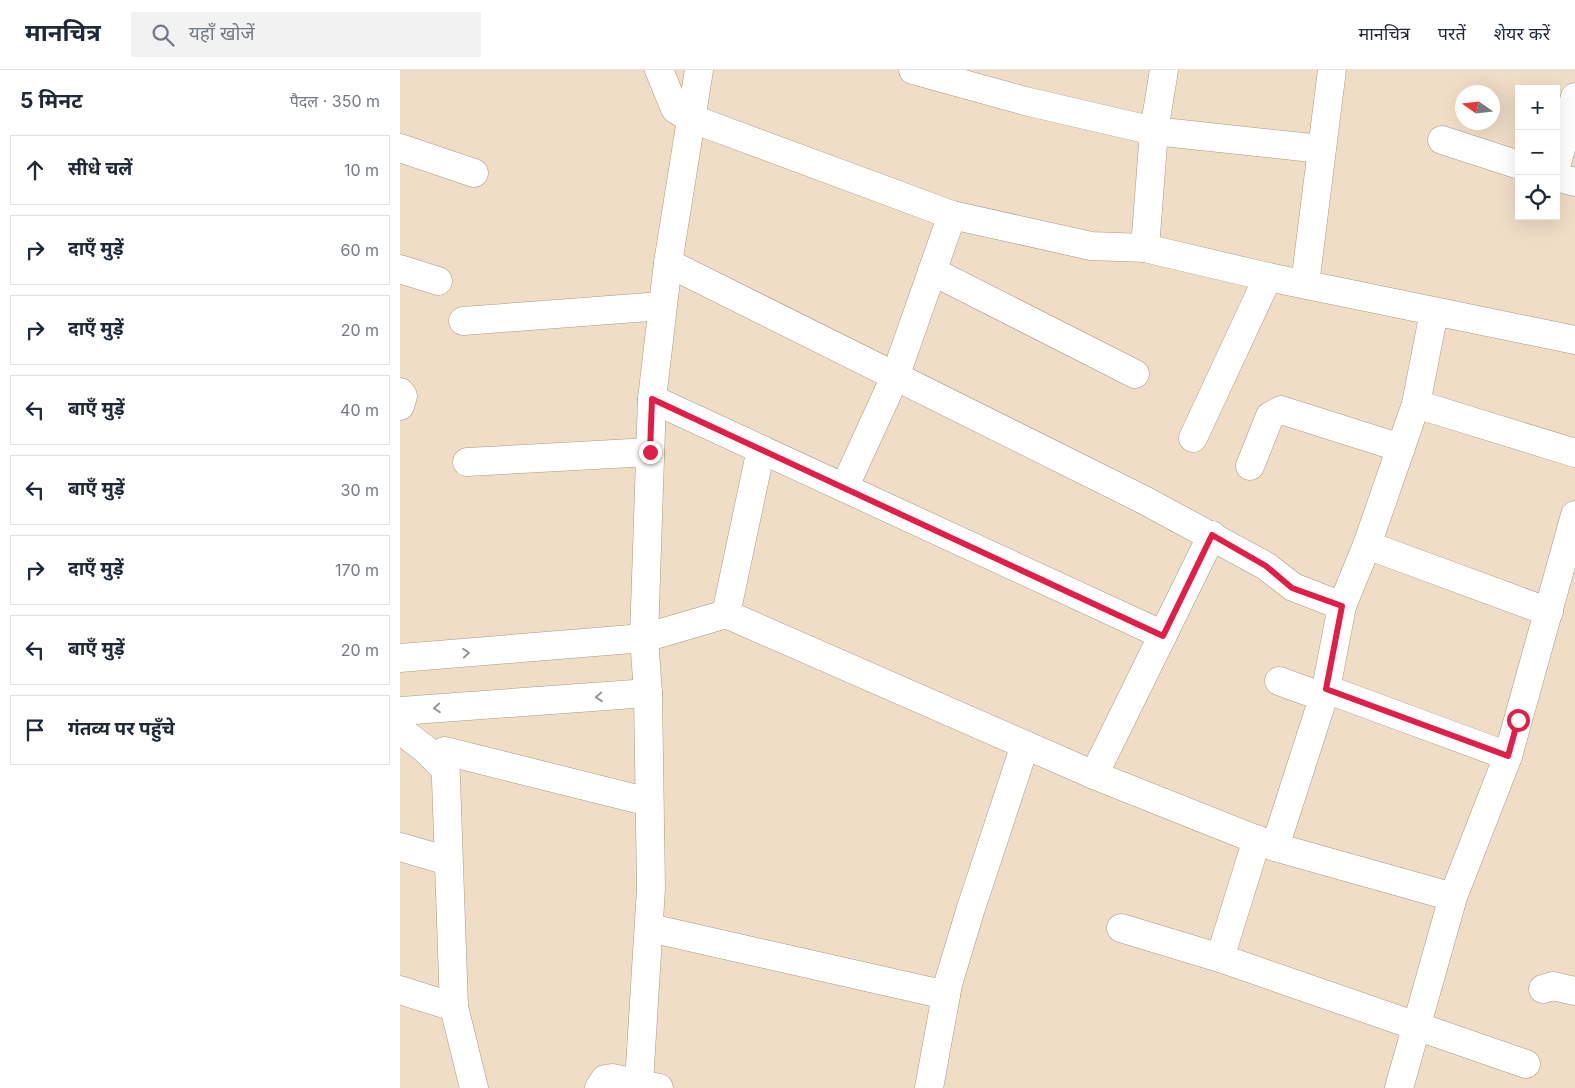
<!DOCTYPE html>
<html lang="hi">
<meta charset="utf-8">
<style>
:root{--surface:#fff;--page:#f2f2f3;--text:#1f2937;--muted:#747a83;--line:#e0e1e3}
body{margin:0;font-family:Inter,"Noto Sans Devanagari",sans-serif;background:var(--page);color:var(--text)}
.controls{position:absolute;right:15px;top:15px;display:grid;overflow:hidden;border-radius:0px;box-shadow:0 5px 20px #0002}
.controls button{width:45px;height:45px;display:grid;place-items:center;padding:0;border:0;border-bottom:1px solid var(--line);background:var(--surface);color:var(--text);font:25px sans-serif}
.compass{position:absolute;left:1055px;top:15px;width:45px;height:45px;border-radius:50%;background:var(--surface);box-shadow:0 5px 20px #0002;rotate:284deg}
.stop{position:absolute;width:15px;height:15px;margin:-11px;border:4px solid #e11d48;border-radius:50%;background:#fff}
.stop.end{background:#e11d48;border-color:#fff;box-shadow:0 1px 5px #0008}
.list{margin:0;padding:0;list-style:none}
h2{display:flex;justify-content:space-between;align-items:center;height:65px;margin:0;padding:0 20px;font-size:21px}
h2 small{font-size:16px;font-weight:400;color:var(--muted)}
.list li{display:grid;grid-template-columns:32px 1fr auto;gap:15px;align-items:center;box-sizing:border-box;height:70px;margin:0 10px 10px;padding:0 10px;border:1px solid var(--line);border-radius:0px}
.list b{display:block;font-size:19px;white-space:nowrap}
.list em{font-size:16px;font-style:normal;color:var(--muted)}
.icon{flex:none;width:28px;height:28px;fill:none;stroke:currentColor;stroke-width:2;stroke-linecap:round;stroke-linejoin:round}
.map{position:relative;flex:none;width:1175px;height:1018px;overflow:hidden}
header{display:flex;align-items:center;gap:30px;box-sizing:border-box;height:70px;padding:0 25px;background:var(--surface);border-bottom:1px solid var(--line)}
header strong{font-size:24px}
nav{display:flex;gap:28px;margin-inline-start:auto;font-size:18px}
.search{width:350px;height:45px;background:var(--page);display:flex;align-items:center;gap:12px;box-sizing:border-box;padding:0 18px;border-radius:0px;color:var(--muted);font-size:19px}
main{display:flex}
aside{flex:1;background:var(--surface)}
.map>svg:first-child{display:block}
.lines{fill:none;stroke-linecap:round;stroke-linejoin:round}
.minor-casing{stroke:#a99882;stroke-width:29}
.minor{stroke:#fff;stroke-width:28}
.oneway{stroke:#9a9793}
.route{stroke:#e11d48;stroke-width:6}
</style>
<header>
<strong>मानचित्र</strong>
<div class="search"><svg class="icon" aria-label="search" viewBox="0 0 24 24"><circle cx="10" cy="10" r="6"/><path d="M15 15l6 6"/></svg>यहाँ खोजें</div>
<nav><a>मानचित्र</a><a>परतें</a><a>शेयर करें</a></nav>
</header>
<main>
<aside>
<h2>5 मिनट<small>पैदल · 350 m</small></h2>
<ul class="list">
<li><svg class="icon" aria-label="ahead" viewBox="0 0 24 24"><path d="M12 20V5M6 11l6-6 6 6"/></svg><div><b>सीधे चलें</b></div><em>10 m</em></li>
<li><svg class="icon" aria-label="right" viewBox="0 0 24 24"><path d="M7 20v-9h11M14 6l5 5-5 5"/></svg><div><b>दाएँ मुड़ें</b></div><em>60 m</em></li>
<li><svg class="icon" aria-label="right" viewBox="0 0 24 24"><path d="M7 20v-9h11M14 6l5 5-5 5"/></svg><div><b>दाएँ मुड़ें</b></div><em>20 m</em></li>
<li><svg class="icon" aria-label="left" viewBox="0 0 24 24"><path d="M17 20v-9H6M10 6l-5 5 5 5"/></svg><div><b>बाएँ मुड़ें</b></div><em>40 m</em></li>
<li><svg class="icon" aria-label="left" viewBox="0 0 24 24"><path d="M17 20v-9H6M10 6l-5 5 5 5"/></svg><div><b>बाएँ मुड़ें</b></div><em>30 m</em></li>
<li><svg class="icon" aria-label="right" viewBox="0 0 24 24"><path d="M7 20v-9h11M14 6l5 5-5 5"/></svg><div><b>दाएँ मुड़ें</b></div><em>170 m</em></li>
<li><svg class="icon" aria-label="left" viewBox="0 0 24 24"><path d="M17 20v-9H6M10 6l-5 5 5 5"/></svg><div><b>बाएँ मुड़ें</b></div><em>20 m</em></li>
<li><svg class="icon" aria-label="arrive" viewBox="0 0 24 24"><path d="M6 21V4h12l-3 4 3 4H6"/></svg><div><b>गंतव्य पर पहुँचे</b></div></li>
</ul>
</aside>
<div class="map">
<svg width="1175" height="1018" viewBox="0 0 1175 1018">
<rect width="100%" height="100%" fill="#f0ddc6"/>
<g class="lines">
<defs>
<g id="minor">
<path d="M259,0L275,39L290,48L552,145L691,176L745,178L754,61L764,0"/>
<path d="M513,0L625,31L754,61L921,79"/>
<path d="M1042,70L1119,95"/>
<path d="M0,78L74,103"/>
<path d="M1156,97L1175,27"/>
<path d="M1156,107L1175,112"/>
<path d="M745,178L868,207L1175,270"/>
<path d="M268,193L744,430L866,496L893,517L942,536"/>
<path d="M0,199L38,211"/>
<path d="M532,201L735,304"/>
<path d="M905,214L932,0"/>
<path d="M63,251L262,236"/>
<path d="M0,322L3,326L0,336"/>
<path d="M252,329L763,565"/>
<path d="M1016,334L1175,383"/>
<path d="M793,368L868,207"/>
<path d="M67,392L250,382"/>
<path d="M850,396L870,346L881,340L1001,378"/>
<path d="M445,416L495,307L552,145"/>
<path d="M967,475L1149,542"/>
<path d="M326,544L361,379"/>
<path d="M0,588L244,568L326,544L694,705L875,777L1053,827"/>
<path d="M879,611L923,627"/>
<path d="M926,619L1108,686"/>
<path d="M0,641L248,623"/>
<path d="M0,660L25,679L45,699"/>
<path d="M694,705L812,465"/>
<path d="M0,777L48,791"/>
<path d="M875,777L926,619L942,536L967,475L1016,334L1034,242"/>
<path d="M250,858L546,925"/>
<path d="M721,858L820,888L1126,994"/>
<path d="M820,888L857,769"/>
<path d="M1143,919L1153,916L1175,921"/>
<path d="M0,920L54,937"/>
<path d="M239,1013L251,818L248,623L244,568L252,329L268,193L299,0"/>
<path d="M74,1018L54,937L45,681L249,732"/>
<path d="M199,1018L205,1009L212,1008L259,1018"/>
<path d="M529,1018L548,914L571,838L625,675"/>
<path d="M999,1018L1053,827L1108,686L1175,445"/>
</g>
</defs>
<use href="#minor" class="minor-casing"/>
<use href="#minor" class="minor"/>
</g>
<defs><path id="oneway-chevron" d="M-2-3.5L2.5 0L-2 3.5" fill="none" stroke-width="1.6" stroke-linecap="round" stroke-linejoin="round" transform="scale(1.25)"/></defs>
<g class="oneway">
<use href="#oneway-chevron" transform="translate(66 583) rotate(-5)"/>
<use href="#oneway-chevron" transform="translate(199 627) rotate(176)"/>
<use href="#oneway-chevron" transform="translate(37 638) rotate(176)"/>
</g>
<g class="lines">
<path class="route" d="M250,382L252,329L763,566L812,465L866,496L892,518L942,536L926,619L1108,686L1118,650"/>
</g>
</svg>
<div class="controls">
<button>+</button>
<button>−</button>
<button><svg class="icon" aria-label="locate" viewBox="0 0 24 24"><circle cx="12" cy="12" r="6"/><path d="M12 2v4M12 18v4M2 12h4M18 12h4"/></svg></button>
</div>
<svg class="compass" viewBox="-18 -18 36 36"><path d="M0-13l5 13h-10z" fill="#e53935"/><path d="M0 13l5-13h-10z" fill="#747a83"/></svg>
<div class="stop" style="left:1118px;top:650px"></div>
<div class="stop end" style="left:250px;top:382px"></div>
</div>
</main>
